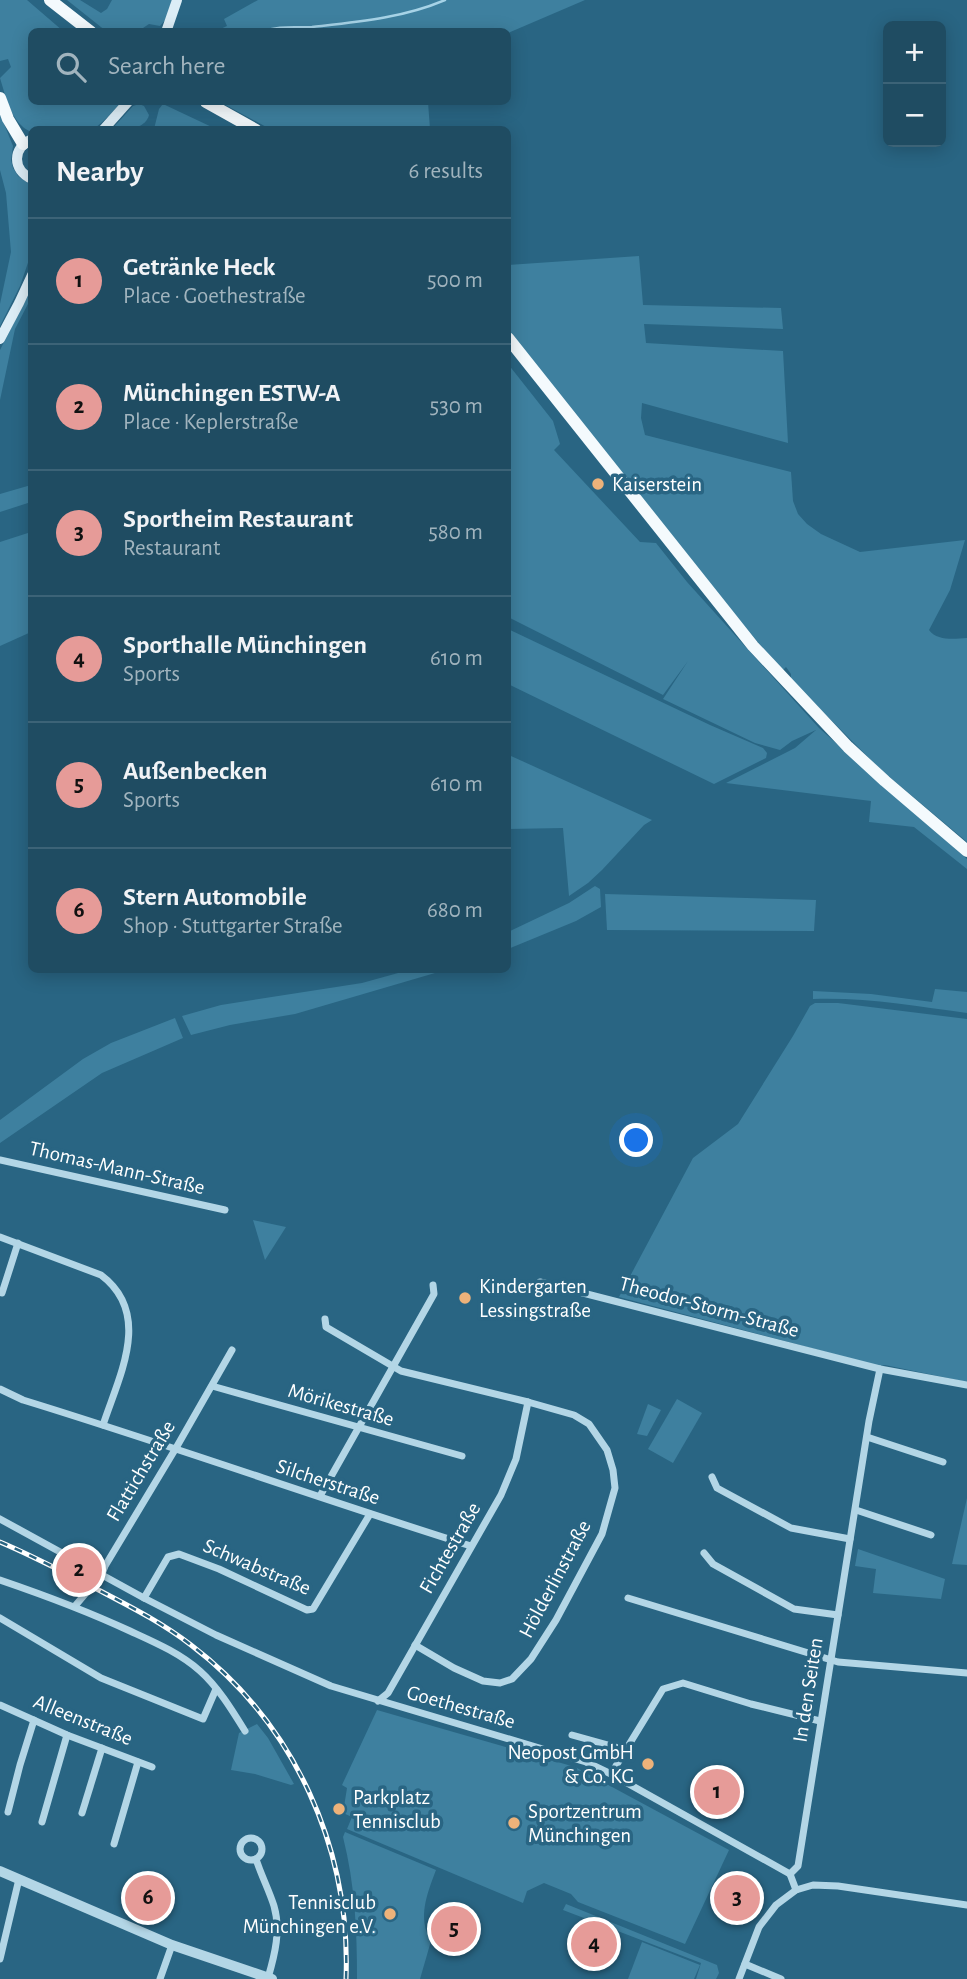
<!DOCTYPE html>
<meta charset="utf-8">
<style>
:root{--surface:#1f4c62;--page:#275368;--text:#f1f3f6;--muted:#a1b4be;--line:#3c6377;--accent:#e69b98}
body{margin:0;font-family:"Alegreya Sans",sans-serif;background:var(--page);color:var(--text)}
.controls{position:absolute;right:21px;top:21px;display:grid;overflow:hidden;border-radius:10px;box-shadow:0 4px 18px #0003}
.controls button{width:63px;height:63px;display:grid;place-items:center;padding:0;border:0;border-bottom:2px solid var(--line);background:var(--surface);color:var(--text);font:35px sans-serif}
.you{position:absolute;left:637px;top:1141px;width:24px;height:24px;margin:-18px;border:5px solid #fff;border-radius:50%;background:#1a73e8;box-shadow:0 0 0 10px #1a73e833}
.badge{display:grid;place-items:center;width:46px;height:46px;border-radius:50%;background:var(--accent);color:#111;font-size:23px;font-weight:700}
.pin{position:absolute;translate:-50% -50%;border:4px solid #fff;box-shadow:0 2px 7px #0006}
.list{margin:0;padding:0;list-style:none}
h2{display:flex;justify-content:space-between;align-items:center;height:91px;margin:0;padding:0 28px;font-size:30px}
h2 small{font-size:23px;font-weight:400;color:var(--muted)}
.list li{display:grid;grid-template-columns:46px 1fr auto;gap:21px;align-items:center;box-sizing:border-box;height:126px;padding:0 28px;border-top:2px solid var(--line)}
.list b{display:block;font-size:26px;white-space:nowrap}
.list p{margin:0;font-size:23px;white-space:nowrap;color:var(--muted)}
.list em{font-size:23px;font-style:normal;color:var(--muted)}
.icon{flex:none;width:38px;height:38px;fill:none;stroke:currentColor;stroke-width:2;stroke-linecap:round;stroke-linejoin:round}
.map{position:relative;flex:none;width:967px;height:1979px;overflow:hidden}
.search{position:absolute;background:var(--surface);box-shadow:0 4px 18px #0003;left:28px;top:28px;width:483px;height:77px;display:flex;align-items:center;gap:18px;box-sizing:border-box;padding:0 24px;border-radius:10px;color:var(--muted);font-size:26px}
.panel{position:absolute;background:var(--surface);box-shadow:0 4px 18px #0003;left:28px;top:126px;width:483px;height:847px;border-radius:10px}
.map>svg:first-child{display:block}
.green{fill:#3e809f}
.water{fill:#6a92a6;stroke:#a7d3e7;stroke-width:2}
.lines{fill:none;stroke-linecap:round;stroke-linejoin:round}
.stream{stroke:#a7d3e7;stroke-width:2.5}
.minor{stroke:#b3d6e6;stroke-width:7}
.tertiary{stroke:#b3d6e6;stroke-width:10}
.secondary{stroke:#dcedf6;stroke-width:10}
.primary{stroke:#f4fafd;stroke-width:12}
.rail-casing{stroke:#fff;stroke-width:5}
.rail{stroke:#296583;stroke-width:2.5;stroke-dasharray:8;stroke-linecap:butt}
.poi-dot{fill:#edb27a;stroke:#296583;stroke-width:2.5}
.labels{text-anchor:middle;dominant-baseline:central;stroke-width:7;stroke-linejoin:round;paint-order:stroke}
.poi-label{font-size:21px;fill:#fff;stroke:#296583;text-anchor:start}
.street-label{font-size:21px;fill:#fff;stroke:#296583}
</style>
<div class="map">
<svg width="967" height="1979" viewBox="0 0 967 1979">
<rect width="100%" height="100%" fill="#296583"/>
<g class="green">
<path d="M0,0H27L63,31L32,32V102H122C113,112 104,121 94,129L32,130L31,132C11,123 6,97 0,78L11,67L8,59L0,61Z"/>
<path d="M67,0H80L101,13L107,9L112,0H172L166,19L160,26L149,24L143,28V30L154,32L106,31Z"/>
<path d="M258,0H585L508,33V32L216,31L227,26L224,19Z"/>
<path d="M220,102H428L430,129H270Z"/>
<path d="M139,104L144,106L149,115C145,130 125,130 112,129L133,106Z"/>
<path d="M163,104L216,129H154L159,109Z"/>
<path d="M0,114L13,146L11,160L13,168L18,176L32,186L31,254L20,286L0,326V304L11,252L6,193L0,170Z"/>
<path d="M639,256L643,305L781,308L783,329L644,324L646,343L783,351L788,443L642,403L641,418L645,435L791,472L793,501L798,514L807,524L821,534L860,552L965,540L950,590L929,630C937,641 954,639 967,638V842L880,769L791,680V674L786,667L783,670L780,669L696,567L508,330V265Z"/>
<path d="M31,289V298L15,329L0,400V350Z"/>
<path d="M508,364L553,421L560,444L554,450L640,542L656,543L687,582L819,728L967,859V869L914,827L869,822L871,801L726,783L795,748L816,730L792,741L780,750L755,743L663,699L688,661L663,695L508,617Z"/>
<path d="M31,485V502L0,512V494Z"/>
<path d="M31,532V632L0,646V542Z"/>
<path d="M508,629L710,725L763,748L767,753L766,758L714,784L508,684Z"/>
<path d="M508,725L511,756L652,820L644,825L602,870L588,883L569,896L563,828L508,829Z"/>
<path d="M595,886L600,889L601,907L576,921L508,949V932L569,903Z"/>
<path d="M605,894L816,900L814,931L607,930Z"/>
<path d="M409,970H434L435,973L295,1014L230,1025L191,1035L182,1016L221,1005L362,983Z"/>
<path d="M935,989L967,992V1013C916,1006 864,997 813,999V991L871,994L932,1002Z"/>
<path d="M815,1003H838L967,1019V1382L885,1365L879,1366L619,1297L693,1158L738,1124L793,1036L810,1006Z"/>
<path d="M175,1018L183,1038L102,1073L0,1143V1120L83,1059L111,1043Z"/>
<path d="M253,1220L286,1227L265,1260Z"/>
<path d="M677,1399L702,1413L673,1463L648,1449Z"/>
<path d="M648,1404L661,1410L647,1436L637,1434Z"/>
<path d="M967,1498V1565L952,1564Z"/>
<path d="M858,1549L945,1579L941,1599L873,1593L876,1569L855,1566Z"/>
<path d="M377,1710L575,1767L729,1850L685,1944L578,1902L571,1894L544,1883L527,1891L523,1903L347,1829L352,1817L343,1813L347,1788L342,1785Z"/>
<path d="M257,1724L268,1738L294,1784L291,1785L255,1774L231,1770L239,1733Z"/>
<path d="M345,1832L436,1870C427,1894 417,1918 431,1941L420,1979H357C357,1931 355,1884 343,1837Z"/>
<path d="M566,1904L717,1965L719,1973L716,1979H696L701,1963L563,1910Z"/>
<path d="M642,1942L700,1965L694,1979H628Z"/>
</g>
<path class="water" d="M445,1919L468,1928L464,1937H457L455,1940L452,1938L453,1935L441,1933Z"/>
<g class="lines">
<path class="stream" d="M263,32C278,25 296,28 312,27C357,22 403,18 445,0"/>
<g class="minor">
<path d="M0,1160L225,1210"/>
<path d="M0,1237L101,1275C153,1314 119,1376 103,1425"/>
<path d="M2,1293L18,1243"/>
<path d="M536,1293L540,1282L880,1369L967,1385"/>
<path d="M325,1319L326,1327L401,1371L528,1402L574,1415L589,1424L607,1450L613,1470L615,1488L602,1534L556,1620L531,1659L512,1679L500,1683L483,1681L454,1668L415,1645"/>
<path d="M212,1386L462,1456"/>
<path d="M0,1389L23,1400C173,1446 321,1499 471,1546"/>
<path d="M867,1437L943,1462"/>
<path d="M712,1477L717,1488L791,1528L850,1539"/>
<path d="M320,1496L434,1294L433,1285"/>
<path d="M856,1510L931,1535"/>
<path d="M0,1519L144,1598L216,1635L331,1686L586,1762L611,1774L790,1874L796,1890"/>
<path d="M704,1553L713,1564L794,1609L838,1615"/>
<path d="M0,1580C44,1595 87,1611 130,1631C154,1642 180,1653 200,1671C218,1687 232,1710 245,1731"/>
<path d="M144,1598L168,1557L179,1554L219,1569L307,1610L313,1609L370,1514"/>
<path d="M628,1598L838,1662L967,1673"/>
<path d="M75,1606L102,1574L105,1566L176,1448L232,1350"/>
<path d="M0,1618L101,1678L203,1719L216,1689"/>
<path d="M378,1701L388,1693L501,1495L516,1459L528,1402"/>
<path d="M0,1705L67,1735L152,1767"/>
<path d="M572,1735L626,1750"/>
<path d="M611,1774L663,1689L683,1683L751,1704L820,1721"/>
<path d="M8,1812L20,1765L34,1720"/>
<path d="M82,1813L102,1748"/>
<path d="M42,1822L67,1735"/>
<circle cx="251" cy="1849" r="11"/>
<path d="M114,1844L138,1762"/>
<path d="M256,1859C261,1875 269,1890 274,1906C281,1930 275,1954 268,1978"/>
<path d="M790,1874L798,1866L869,1421L880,1369"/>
<path d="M0,1959L19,1879"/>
<path d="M745,1964L781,1979"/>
<path d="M160,1979L172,1945"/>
<path d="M739,1979L759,1927L776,1905L796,1890L813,1885L838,1886L967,1905"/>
</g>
<path class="tertiary" d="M0,1871L172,1945L272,1979"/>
<g class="secondary">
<path d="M166,32L177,0"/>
<path d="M103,130L128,102"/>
<path d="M32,139C12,148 12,170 32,179"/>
<path d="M0,339L19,303L32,275"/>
</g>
<g class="primary">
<path d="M50,0L91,32"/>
<path d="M0,98L8,119L23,144"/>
<path d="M206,102L256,130"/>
<path d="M508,338L753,646L848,747L885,781L967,851"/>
</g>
<defs>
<path id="rail" d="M0,1542C31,1555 61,1571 91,1586C125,1604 160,1621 191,1645C295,1724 351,1849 346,1979"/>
</defs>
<use href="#rail" class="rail-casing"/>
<use href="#rail" class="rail"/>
</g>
<g class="poi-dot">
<circle cx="598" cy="484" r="7"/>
<circle cx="465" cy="1298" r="7"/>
<circle cx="648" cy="1764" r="7"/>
<circle cx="339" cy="1809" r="7"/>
<circle cx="514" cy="1823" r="7"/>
<circle cx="390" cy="1914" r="7"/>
</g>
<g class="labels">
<g class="poi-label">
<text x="612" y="484">Kaiserstein</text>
<text x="479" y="1286">Kindergarten<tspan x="479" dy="24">Lessingstraße</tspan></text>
<text x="634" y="1752" text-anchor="end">Neopost GmbH<tspan x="634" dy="24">&amp; Co. KG</tspan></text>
<text x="353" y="1797">Parkplatz<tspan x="353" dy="24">Tennisclub</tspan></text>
<text x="528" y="1811">Sportzentrum<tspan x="528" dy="24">Münchingen</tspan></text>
<text x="376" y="1902" text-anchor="end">Tennisclub<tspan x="376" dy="24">Münchingen e.V.</tspan></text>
</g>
<g class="street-label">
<text transform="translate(117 1168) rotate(13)">Thomas-Mann-Straße</text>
<text transform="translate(709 1307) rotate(15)">Theodor-Storm-Straße</text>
<text transform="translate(341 1405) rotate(16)">Mörikestraße</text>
<text transform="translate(141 1471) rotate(-59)">Flattichstraße</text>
<text transform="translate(328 1482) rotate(18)">Silcherstraße</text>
<text transform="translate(450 1548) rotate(-60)">Fichtestraße</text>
<text transform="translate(257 1567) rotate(23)">Schwabstraße</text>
<text transform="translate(555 1579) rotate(-62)">Hölderlinstraße</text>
<text transform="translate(808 1690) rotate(-81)">In den Seiten</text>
<text transform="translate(461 1707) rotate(16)">Goethestraße</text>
<text transform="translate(83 1720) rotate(22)">Alleenstraße</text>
</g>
</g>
</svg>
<div class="controls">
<button>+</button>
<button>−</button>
</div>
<div class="you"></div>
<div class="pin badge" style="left:717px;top:1792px">1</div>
<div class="pin badge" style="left:79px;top:1570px">2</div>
<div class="pin badge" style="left:737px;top:1898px">3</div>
<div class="pin badge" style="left:594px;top:1944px">4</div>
<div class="pin badge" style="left:454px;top:1929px">5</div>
<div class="pin badge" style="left:148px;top:1898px">6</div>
<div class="search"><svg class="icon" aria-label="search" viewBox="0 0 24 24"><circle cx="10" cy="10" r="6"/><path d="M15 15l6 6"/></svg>Search here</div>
<section class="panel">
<h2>Nearby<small>6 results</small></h2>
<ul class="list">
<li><span class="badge">1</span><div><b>Getränke Heck</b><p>Place · Goethestraße</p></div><em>500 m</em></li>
<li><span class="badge">2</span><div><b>Münchingen ESTW-A</b><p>Place · Keplerstraße</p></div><em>530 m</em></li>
<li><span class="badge">3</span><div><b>Sportheim Restaurant</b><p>Restaurant</p></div><em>580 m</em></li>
<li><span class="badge">4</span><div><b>Sporthalle Münchingen</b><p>Sports</p></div><em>610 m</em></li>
<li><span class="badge">5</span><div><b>Außenbecken</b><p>Sports</p></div><em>610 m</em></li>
<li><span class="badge">6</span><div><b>Stern Automobile</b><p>Shop · Stuttgarter Straße</p></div><em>680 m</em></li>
</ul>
</section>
</div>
